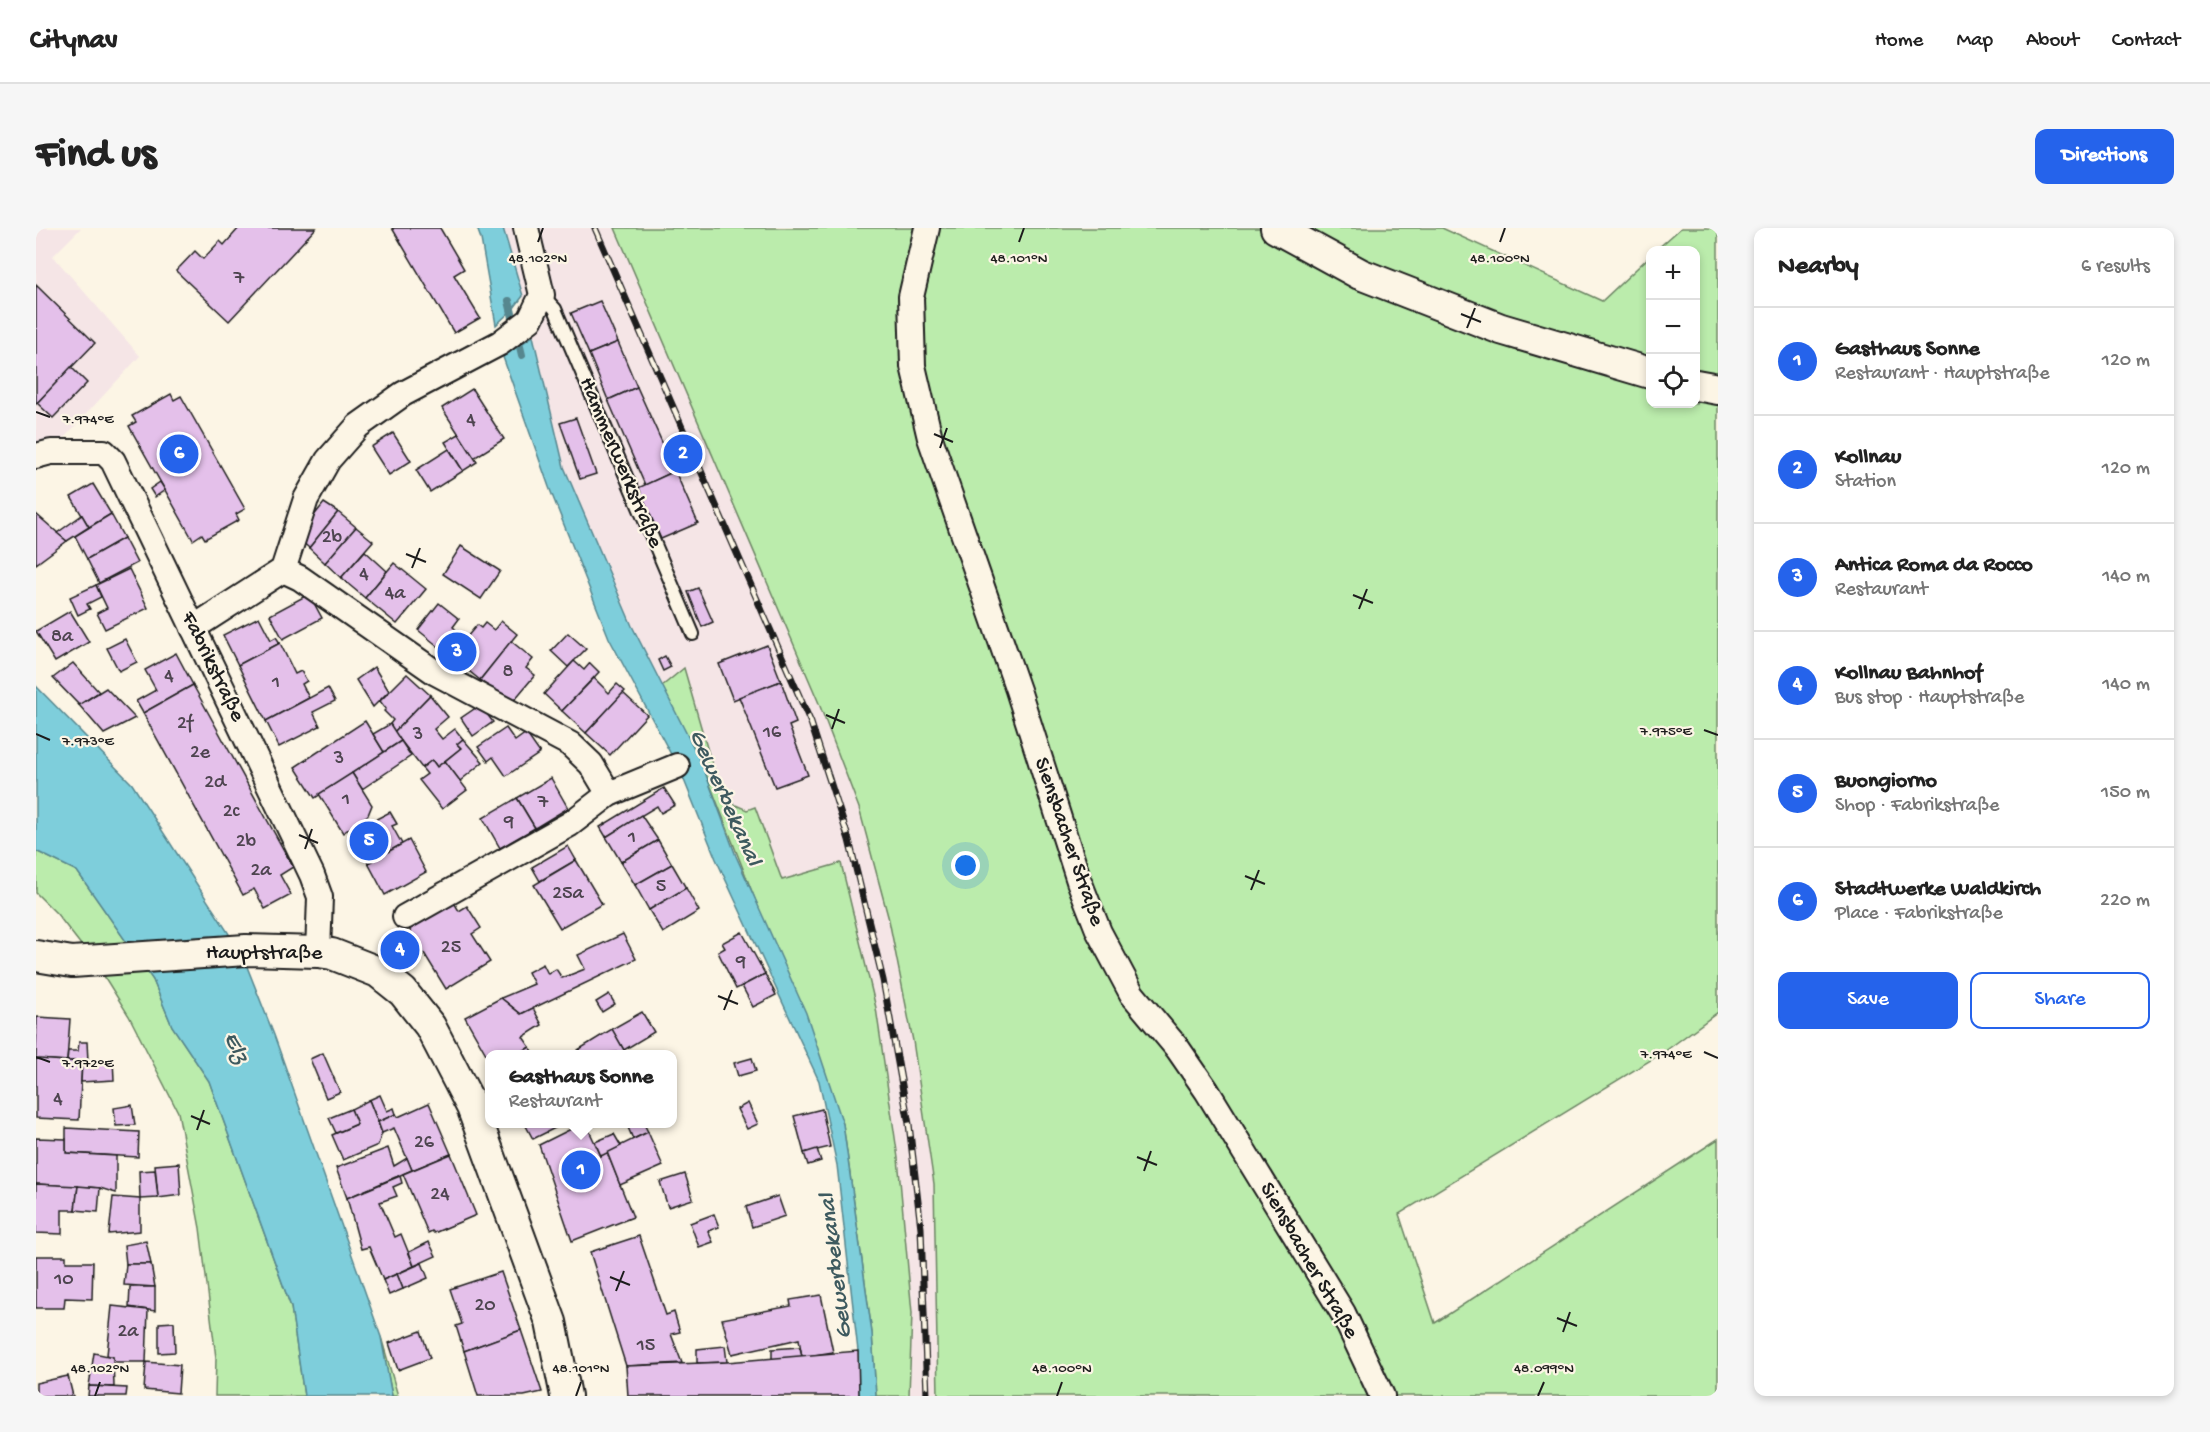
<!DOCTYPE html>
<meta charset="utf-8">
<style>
:root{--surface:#fff;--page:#f6f6f6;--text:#222;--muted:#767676;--line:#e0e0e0;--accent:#2563eb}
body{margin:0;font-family:"Gochi Hand",sans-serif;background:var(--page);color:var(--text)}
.controls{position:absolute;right:18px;top:18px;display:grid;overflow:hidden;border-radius:12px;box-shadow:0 3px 9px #0003}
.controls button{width:54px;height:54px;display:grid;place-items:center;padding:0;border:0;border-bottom:2px solid var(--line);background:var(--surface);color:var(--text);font:30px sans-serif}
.you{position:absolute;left:930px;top:638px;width:21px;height:21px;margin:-15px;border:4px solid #fff;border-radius:50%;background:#1a73e8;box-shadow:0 0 0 9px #1a73e833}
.badge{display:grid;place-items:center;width:39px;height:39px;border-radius:50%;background:var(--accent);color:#fff;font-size:20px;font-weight:700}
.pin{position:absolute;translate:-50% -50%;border:3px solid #fff;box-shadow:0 2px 6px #0006}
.popup{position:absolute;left:449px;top:822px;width:192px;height:78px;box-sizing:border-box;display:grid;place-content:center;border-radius:12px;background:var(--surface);filter:drop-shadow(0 2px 4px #0005);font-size:20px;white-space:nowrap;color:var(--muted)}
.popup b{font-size:22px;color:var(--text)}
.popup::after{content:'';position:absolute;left:50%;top:100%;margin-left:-12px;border:12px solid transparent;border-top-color:var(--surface)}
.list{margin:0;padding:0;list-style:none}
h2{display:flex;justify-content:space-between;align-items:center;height:78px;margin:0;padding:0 24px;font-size:26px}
h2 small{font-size:20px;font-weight:400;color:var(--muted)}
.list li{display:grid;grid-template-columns:39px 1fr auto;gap:18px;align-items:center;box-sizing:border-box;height:108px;padding:0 24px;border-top:2px solid var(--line)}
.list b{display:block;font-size:22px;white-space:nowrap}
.list p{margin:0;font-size:20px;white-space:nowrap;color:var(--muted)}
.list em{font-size:20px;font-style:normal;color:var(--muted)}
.actions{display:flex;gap:12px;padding:18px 24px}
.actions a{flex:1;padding:14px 0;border:2px solid var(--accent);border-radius:12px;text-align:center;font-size:21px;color:var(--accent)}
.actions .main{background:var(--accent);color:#fff}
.icon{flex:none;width:33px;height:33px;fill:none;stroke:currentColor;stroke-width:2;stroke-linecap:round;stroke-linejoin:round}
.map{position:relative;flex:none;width:1682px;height:1168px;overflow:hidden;border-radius:12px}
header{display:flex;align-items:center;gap:36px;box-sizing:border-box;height:84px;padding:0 30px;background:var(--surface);border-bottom:2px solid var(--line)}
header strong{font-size:28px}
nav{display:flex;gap:33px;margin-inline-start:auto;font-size:21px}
.intro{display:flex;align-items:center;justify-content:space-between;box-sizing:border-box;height:144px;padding:0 36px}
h1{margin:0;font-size:42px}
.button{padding:15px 27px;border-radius:12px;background:var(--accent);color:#fff;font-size:21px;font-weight:700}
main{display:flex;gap:36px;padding:0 36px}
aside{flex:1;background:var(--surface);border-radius:12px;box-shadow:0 3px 9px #0003}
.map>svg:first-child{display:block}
.built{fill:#f5e5e6}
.green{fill:#bbecac;stroke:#6c8464;stroke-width:1.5}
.water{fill:#7ecedb;stroke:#57878f;stroke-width:1.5}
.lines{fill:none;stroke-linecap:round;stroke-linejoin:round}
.stream{stroke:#57878f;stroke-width:8}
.building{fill:#e4c0ea;stroke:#1c1c1c;stroke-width:1.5}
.service-casing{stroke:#1c1c1c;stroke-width:16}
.minor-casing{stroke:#1c1c1c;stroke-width:28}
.tertiary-casing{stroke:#1c1c1c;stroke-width:34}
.service{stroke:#fcf5e5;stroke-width:12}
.minor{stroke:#fcf5e5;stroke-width:24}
.tertiary{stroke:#fcf5e5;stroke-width:30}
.rail-casing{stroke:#1c1c1c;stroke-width:7}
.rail{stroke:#fcf5e5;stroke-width:4.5;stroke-dasharray:14;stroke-linecap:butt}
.ticks{fill:none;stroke:#1c1c1c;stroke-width:2}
.labels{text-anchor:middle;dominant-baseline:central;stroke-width:4.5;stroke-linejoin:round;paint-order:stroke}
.number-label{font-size:20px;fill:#4e4550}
.street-label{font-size:22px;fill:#1c1c1c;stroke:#fcf5e5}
.water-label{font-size:24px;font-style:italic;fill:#3e5a5f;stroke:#fcf5e5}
.ticks-label{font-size:15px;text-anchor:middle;fill:#1c1c1c;stroke:#fcf5e5;stroke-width:4.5;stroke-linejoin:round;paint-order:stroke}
</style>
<header>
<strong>Citynav</strong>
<nav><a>Home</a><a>Map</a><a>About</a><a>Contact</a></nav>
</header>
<div class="intro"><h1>Find us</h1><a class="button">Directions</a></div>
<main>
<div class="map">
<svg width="1682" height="1168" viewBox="0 0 1682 1168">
<rect width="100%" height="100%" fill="#fcf5e5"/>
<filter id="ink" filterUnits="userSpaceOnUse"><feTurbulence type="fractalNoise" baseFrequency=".0167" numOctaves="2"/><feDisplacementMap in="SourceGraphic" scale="12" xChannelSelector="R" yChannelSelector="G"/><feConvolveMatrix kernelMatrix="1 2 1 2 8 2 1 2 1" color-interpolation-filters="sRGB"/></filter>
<g filter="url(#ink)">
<g class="built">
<path d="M0,0H45L17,28L104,128L15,224L0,228Z"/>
<path d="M467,0H579L782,473L823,579L853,692L877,813L898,956L902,1168H874L876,1085L862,930L840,780L805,636L746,652L719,580H702L695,575L676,537L648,440L625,459L596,398L528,239L494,92Z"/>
</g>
<g class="green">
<path d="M579,0H1406L1566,73L1614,28V176H1660V22H1620L1645,0H1682V784L1628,824L1363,986L1399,1095L1682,911V1168H902L898,956L877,813L853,692L823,580L782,473Z"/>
<path d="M648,440L676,537L695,575L711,582L719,579L746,652L805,635L840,780L862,930L876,1085L873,1168H840L836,1105L807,896L666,536L625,459Z"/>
<path d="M0,623L41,643L117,752L136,798L173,853L255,1079L268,1168H179L180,1130L164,1000L142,884L93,788L63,740L21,686L0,665Z"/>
<path d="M345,1109L362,1168H356Z"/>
</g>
<g class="water">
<path d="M441,0H467L487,68L478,80L460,97L445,11Z"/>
<path d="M497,108L528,239L596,398L666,536L700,628L770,785L807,896L836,1105L840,1168H823L822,1123L801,937L783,853L680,631L646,547L573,410L513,259L467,129Z"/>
<path d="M0,458L96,556L206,726L238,807L345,1109L356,1168H268L255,1079L173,853L136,798L117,752L41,643L0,623Z"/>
</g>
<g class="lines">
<path class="stream" d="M473,73L486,127"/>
</g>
<g class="building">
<path d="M203,0H280L193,93L140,43L159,23L167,31L184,13L188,17Z"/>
<path d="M356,0H404L428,41L418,47L444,90L418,105Z"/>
<path d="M0,57L59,115L0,176Z"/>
<path d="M564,73L582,114L553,126L535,85Z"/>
<path d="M582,114L601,159L572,172L553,126Z"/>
<path d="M35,139L51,155L17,190L1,175Z"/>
<path d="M601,159L639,243L609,257L572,172Z"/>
<path d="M436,161L468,211L438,230L406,180Z"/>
<path d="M135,166L138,172L145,168L209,281L200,286L203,292L169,311L166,306L157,312L93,198L100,194L96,188Z"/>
<path d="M540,190L560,246L544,251L524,195Z"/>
<path d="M357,205L375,233L353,247L335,219Z"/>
<path d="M423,206L441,234L427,243L409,214Z"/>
<path d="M413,221L427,243L394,264L380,242Z"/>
<path d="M639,243L662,295L625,311L602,260Z"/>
<path d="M124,254L129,262L119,269L114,261Z"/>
<path d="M57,256L75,286L53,299L35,269Z"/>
<path d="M288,275L302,284L273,320L261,309Z"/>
<path d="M302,284L320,299L289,335L273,320Z"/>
<path d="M0,286L31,313L0,336Z"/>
<path d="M75,286L88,310L51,331L39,308Z"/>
<path d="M46,287L53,299L31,313L21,305Z"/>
<path d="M320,299L337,313L305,350L289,335Z"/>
<path d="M88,310L101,335L63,355L51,331Z"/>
<path d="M425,318L464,343L445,371L407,346Z"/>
<path d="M329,323L351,343L329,370L305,350Z"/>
<path d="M358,335L390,361L361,396L329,370Z"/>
<path d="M93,341L112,380L69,401L61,385L71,380L60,357Z"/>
<path d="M60,357L65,369L51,376L54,381L42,387L34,369Z"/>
<path d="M662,360L677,394L666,399L652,364Z"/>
<path d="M273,366L286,390L247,411L234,387Z"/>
<path d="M403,375L423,391L417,399L430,410L441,397L445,400L449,395L458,402L465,393L481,406L444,452L382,402Z"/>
<path d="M34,383L53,414L19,434L0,403Z"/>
<path d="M223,389L235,412L240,409L244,415L202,437L187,407Z"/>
<path d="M532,405L550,421L532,439L515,423Z"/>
<path d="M89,411L101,434L83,443L71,420Z"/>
<path d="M475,413L497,431L490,440L499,447L474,477L444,452Z"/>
<path d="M244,415L259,446L265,443L271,453L266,456L273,470L230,493L202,437Z"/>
<path d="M731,417L745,453L697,472L683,436Z"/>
<path d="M140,425L157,457L107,485L100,473L120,462L109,442Z"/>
<path d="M629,428L635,439L627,443L622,432Z"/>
<path d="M538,433L548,442L554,435L563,444L526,483L508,466Z"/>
<path d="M37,435L63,464L43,477L17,450Z"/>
<path d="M338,439L353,463L337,479L320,452Z"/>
<path d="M371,446L394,467L358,504L354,496L357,492L348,483L350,481L344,473Z"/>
<path d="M558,450L573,465L581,456L589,463L550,505L526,483Z"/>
<path d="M745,453L760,495L753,498L772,547L739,559L703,469Z"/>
<path d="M157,457L257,639L244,647L255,667L229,681L218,661L207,667L107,485Z"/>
<path d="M70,460L99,490L68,506L43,477Z"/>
<path d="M292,460L299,473L277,484L284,498L243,519L230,493Z"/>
<path d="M587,465L611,487L574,527L550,505Z"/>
<path d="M394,467L412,489L398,501L406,511L419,501L427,511L421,516L425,520L401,539L396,532L386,540L358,504Z"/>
<path d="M444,477L457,494L437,508L425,490Z"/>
<path d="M329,493L348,524L279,570L259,539Z"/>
<path d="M354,496L365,513L348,524L337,506Z"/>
<path d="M470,500L479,513L490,505L504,525L470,548L457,529L452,533L442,519Z"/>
<path d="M427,511L447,534L424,553L409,533L425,520L421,516Z"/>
<path d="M365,513L375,528L326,561L316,545Z"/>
<path d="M396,532L401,539L409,533L431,562L406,581L383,552L391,546L386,540Z"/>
<path d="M316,545L336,577L332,587L307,605L283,566Z"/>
<path d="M515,550L532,580L499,600L481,570Z"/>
<path d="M628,560L639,577L625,585L621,578L570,609L564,599Z"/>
<path d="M481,570L499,600L464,620L447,590Z"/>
<path d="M354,584L361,596L356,598L366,616L332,635L315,604Z"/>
<path d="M605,587L622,612L585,634L570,609Z"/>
<path d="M373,612L390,644L349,667L332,635Z"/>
<path d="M622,612L636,636L599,657L585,634Z"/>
<path d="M532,618L540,632L504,653L496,639Z"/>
<path d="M540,632L566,676L524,700L498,657Z"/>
<path d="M636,636L650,660L613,682L599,657Z"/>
<path d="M650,660L663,683L627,705L613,682Z"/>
<path d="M416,671L423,683L431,678L445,700L436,706L454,734L410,761L372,699Z"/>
<path d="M706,704L729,746L700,761L682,724L689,720L686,715Z"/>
<path d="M587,706L600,731L485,786L465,770L498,756L492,744L507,736L512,746L520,741L526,750L549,741L542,727Z"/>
<path d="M729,746L740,767L717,779L706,758Z"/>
<path d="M573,766L579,776L566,784L560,774Z"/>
<path d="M465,770L485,786L497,780L506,797L487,809L494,819L482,826H454V833L429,789Z"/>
<path d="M606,784L618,804L588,822L576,801Z"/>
<path d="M1,789L34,791L31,833L0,831Z"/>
<path d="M576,801L589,824L545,826L542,822Z"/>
<path d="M43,814H51L52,833H31L32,823H42Z"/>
<path d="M494,819L498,826H482Z"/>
<path d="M287,825L304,864L290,870L274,831Z"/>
<path d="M716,830L720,843L702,848L698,835Z"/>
<path d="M0,831L46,834L43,892L0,890Z"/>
<path d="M77,831L78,852L45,854L46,834Z"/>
<path d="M344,867L351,883L358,880L360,886L342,894L333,872Z"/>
<path d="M333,872L346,905L342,917L307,932L296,907L321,896L315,881Z"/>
<path d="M393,875L415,926L376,942L358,900L346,905L342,894L360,886L362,889Z"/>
<path d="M712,875L722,896L711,901L701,881Z"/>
<path d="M96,877L99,897L80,898L78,880Z"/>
<path d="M315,881L321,896L300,905L293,890Z"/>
<path d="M786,881L794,919L768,925L758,888Z"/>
<path d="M489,896H527L497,911Z"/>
<path d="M545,896H550L565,928L571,924L597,989L536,1013L503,917Z"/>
<path d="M596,896H608L612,904L597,911L591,897Z"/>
<path d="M30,900L103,904L102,929L30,925Z"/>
<path d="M612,904L627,938L584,957L571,924Z"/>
<path d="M578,906L585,918L565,928L559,914Z"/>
<path d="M0,910L30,911V925L80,928V965L64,960L0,956Z"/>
<path d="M352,920L358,938L371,930L376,942L311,970L300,940Z"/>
<path d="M781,921L785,933L772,937L768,925Z"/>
<path d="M415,926L440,987L398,1005L396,1003L392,1005L367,946Z"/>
<path d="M143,935L145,967L122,970L119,937Z"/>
<path d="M119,942L122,970L104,971L103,943Z"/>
<path d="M649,946L657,971L632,979L624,954Z"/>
<path d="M364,948L366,955L357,959L361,968L344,974L359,1009L365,1006L378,1038L347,1052L333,1019L325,1021L311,970Z"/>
<path d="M0,956L42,958L39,982H26V1006L0,1005Z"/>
<path d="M42,958L64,960L62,984L39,982Z"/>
<path d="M742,968L749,988L716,999L710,979Z"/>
<path d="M77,969L104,971V1003L73,1006Z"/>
<path d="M678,986L683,999L672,1003L677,1014L663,1019L654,995Z"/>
<path d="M603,1008L630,1087L638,1084L644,1104L635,1106L646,1135L590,1138L554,1024Z"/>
<path d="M110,1013L115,1036H90L88,1017Z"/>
<path d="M393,1014L400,1028L378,1038L373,1024Z"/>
<path d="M0,1028H30V1034H57L56,1071L29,1070L28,1080H0Z"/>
<path d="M386,1035L392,1050L367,1061L361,1046Z"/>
<path d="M90,1036H115L119,1059L88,1057Z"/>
<path d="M465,1044L485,1102L428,1123L420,1098L426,1096L414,1061Z"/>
<path d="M361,1046L367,1061L353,1067L347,1052Z"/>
<path d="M94,1059H119V1083L93,1079Z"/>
<path d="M785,1067L797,1124L766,1129L763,1111L696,1126L686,1091L755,1078L754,1072Z"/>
<path d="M76,1078L112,1082L110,1134H77V1129L71,1127Z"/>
<path d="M138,1094L139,1124L123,1125V1095Z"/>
<path d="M485,1102L506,1164L488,1168H442L428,1123Z"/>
<path d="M385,1103L394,1130L362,1142L353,1115Z"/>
<path d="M689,1118L691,1134L661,1135V1121Z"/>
<path d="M764,1119L766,1129L736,1131V1121Z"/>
<path d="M822,1123L823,1168H592L590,1138L691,1134Z"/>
<path d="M58,1125L77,1129L78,1159L53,1158Z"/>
<path d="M110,1134L144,1137L142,1165L108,1162Z"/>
<path d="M32,1148L37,1168H0V1155Z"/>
<path d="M53,1158L91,1160L90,1168H52Z"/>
</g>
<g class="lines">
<defs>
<path id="service" d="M506,67L519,81L657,406"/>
<g id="minor">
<path d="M891,0L875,69L877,138L894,210L982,462L1043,653L1063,704L1096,766L1142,821L1171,863L1307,1085L1346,1168"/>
<path d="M0,228L15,224H68L77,233L276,647L284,669L282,724"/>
<path d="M247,342L264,350L400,445L534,516L555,536L573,566"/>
<path d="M157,400L247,342L270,271L292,232L322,198L367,166L464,115L494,92L506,67L490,0"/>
<path d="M369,689L534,596L573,566L641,538"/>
</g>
<g id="tertiary">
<path d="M1240,0L1324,46L1465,101L1614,145"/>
<path d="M1660,157L1682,161"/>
<path d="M0,728L36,734L210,722L282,724L296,726L342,744L367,764L394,798L436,879L515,1094L530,1168"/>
</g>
</defs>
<use href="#service" class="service-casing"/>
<use href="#minor" class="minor-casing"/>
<use href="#tertiary" class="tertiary-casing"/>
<use href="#service" class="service"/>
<use href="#minor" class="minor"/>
<use href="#tertiary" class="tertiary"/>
<defs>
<path id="rail" d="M559,0L775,495L813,612L847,752L873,896L885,1000L891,1168"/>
</defs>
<use href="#rail" class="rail-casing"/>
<use href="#rail" class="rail"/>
</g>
</g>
<path class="ticks" d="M502,14L507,0M983,14L988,0M1464,14L1469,0M1425,86L1445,94M1431,100L1439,80M0,184L14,189M898,206L917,214M904,220L911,200M370,326L390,334M376,340L384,320M1317,367L1337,375M1323,381L1331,361M790,487L809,495M796,501L803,481M1668,502L1682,507M0,506L14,512M263,607L282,615M269,621L276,601M1209,648L1229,656M1215,662L1223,642M682,768L702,776M688,782L696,762M1668,824L1682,830M0,829L14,834M155,888L174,896M161,902L168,882M1101,929L1121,937M1108,943L1115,923M574,1049L594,1057M580,1063L588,1043M1521,1090L1541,1098M1527,1104L1534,1084M59,1168L64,1154M540,1168L545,1154M1021,1168L1026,1154M1502,1168L1508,1154"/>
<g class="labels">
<g class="number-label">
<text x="203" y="51">7</text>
<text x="435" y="193">4</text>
<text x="296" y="310">2b</text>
<text x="328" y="347">4</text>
<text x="359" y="366">4a</text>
<text x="26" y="409">8a</text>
<text x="472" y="444">8</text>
<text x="133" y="449">4</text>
<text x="240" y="455">1</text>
<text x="149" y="496">2f</text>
<text x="736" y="505">16</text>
<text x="382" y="507">3</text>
<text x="164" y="525">2e</text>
<text x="303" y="531">3</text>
<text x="179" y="555">2d</text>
<text x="310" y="572">1</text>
<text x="507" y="575">7</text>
<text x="195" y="584">2c</text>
<text x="473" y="595">9</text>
<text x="596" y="610">1</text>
<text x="210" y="614">2b</text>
<text x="225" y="643">2a</text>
<text x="625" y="659">5</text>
<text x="532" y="666">25a</text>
<text x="415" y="720">25</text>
<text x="705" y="735">9</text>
<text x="22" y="872">4</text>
<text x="388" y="915">26</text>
<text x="404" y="967">24</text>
<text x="28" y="1052">10</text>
<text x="449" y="1078">20</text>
<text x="92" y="1104">2a</text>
<text x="610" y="1118">15</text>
</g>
<g class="street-label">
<text transform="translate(584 235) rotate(67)">Hammerwerkstraße</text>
<text transform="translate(176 439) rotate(64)">Fabrikstraße</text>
<text transform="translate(1032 614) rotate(71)">Siensbacher Straße</text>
<text x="228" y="726">Hauptstraße</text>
<text transform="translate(1272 1033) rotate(60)">Siensbacher Straße</text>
</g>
<g class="water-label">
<text transform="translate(688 570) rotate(66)">Gewerbekanal</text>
<text transform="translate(199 820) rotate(67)">Elz</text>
<text transform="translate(801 1038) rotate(-97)">Gewerbekanal</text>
</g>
</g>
<g class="ticks-label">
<text x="502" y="34">48.102°N</text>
<text x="983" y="34">48.101°N</text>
<text x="1464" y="34">48.100°N</text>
<text x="52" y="195">7.974°E</text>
<text x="1630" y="507">7.975°E</text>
<text x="52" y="517">7.973°E</text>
<text x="1630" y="830">7.974°E</text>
<text x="52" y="839">7.972°E</text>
<text x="64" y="1144">48.102°N</text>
<text x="545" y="1144">48.101°N</text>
<text x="1026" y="1144">48.100°N</text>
<text x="1508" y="1144">48.099°N</text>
</g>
</svg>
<div class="controls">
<button>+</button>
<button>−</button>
<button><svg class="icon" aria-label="locate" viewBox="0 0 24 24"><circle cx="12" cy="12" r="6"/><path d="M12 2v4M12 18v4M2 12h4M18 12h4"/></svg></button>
</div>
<div class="you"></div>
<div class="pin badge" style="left:545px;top:942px">1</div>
<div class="popup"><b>Gasthaus Sonne</b>Restaurant</div>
<div class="pin badge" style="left:647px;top:226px">2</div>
<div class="pin badge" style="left:421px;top:424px">3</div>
<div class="pin badge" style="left:364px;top:722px">4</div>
<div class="pin badge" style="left:333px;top:613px">5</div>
<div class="pin badge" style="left:143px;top:226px">6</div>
</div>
<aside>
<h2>Nearby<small>6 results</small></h2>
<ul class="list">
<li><span class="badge">1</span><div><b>Gasthaus Sonne</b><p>Restaurant · Hauptstraße</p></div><em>120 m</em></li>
<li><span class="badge">2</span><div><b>Kollnau</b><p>Station</p></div><em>120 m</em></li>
<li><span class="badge">3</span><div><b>Antica Roma da Rocco</b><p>Restaurant</p></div><em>140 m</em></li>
<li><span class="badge">4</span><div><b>Kollnau Bahnhof</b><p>Bus stop · Hauptstraße</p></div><em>140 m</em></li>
<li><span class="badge">5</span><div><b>Buongiorno</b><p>Shop · Fabrikstraße</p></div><em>150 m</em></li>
<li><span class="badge">6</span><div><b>Stadtwerke Waldkirch</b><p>Place · Fabrikstraße</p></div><em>220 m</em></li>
</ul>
<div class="actions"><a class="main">Save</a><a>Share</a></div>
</aside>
</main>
